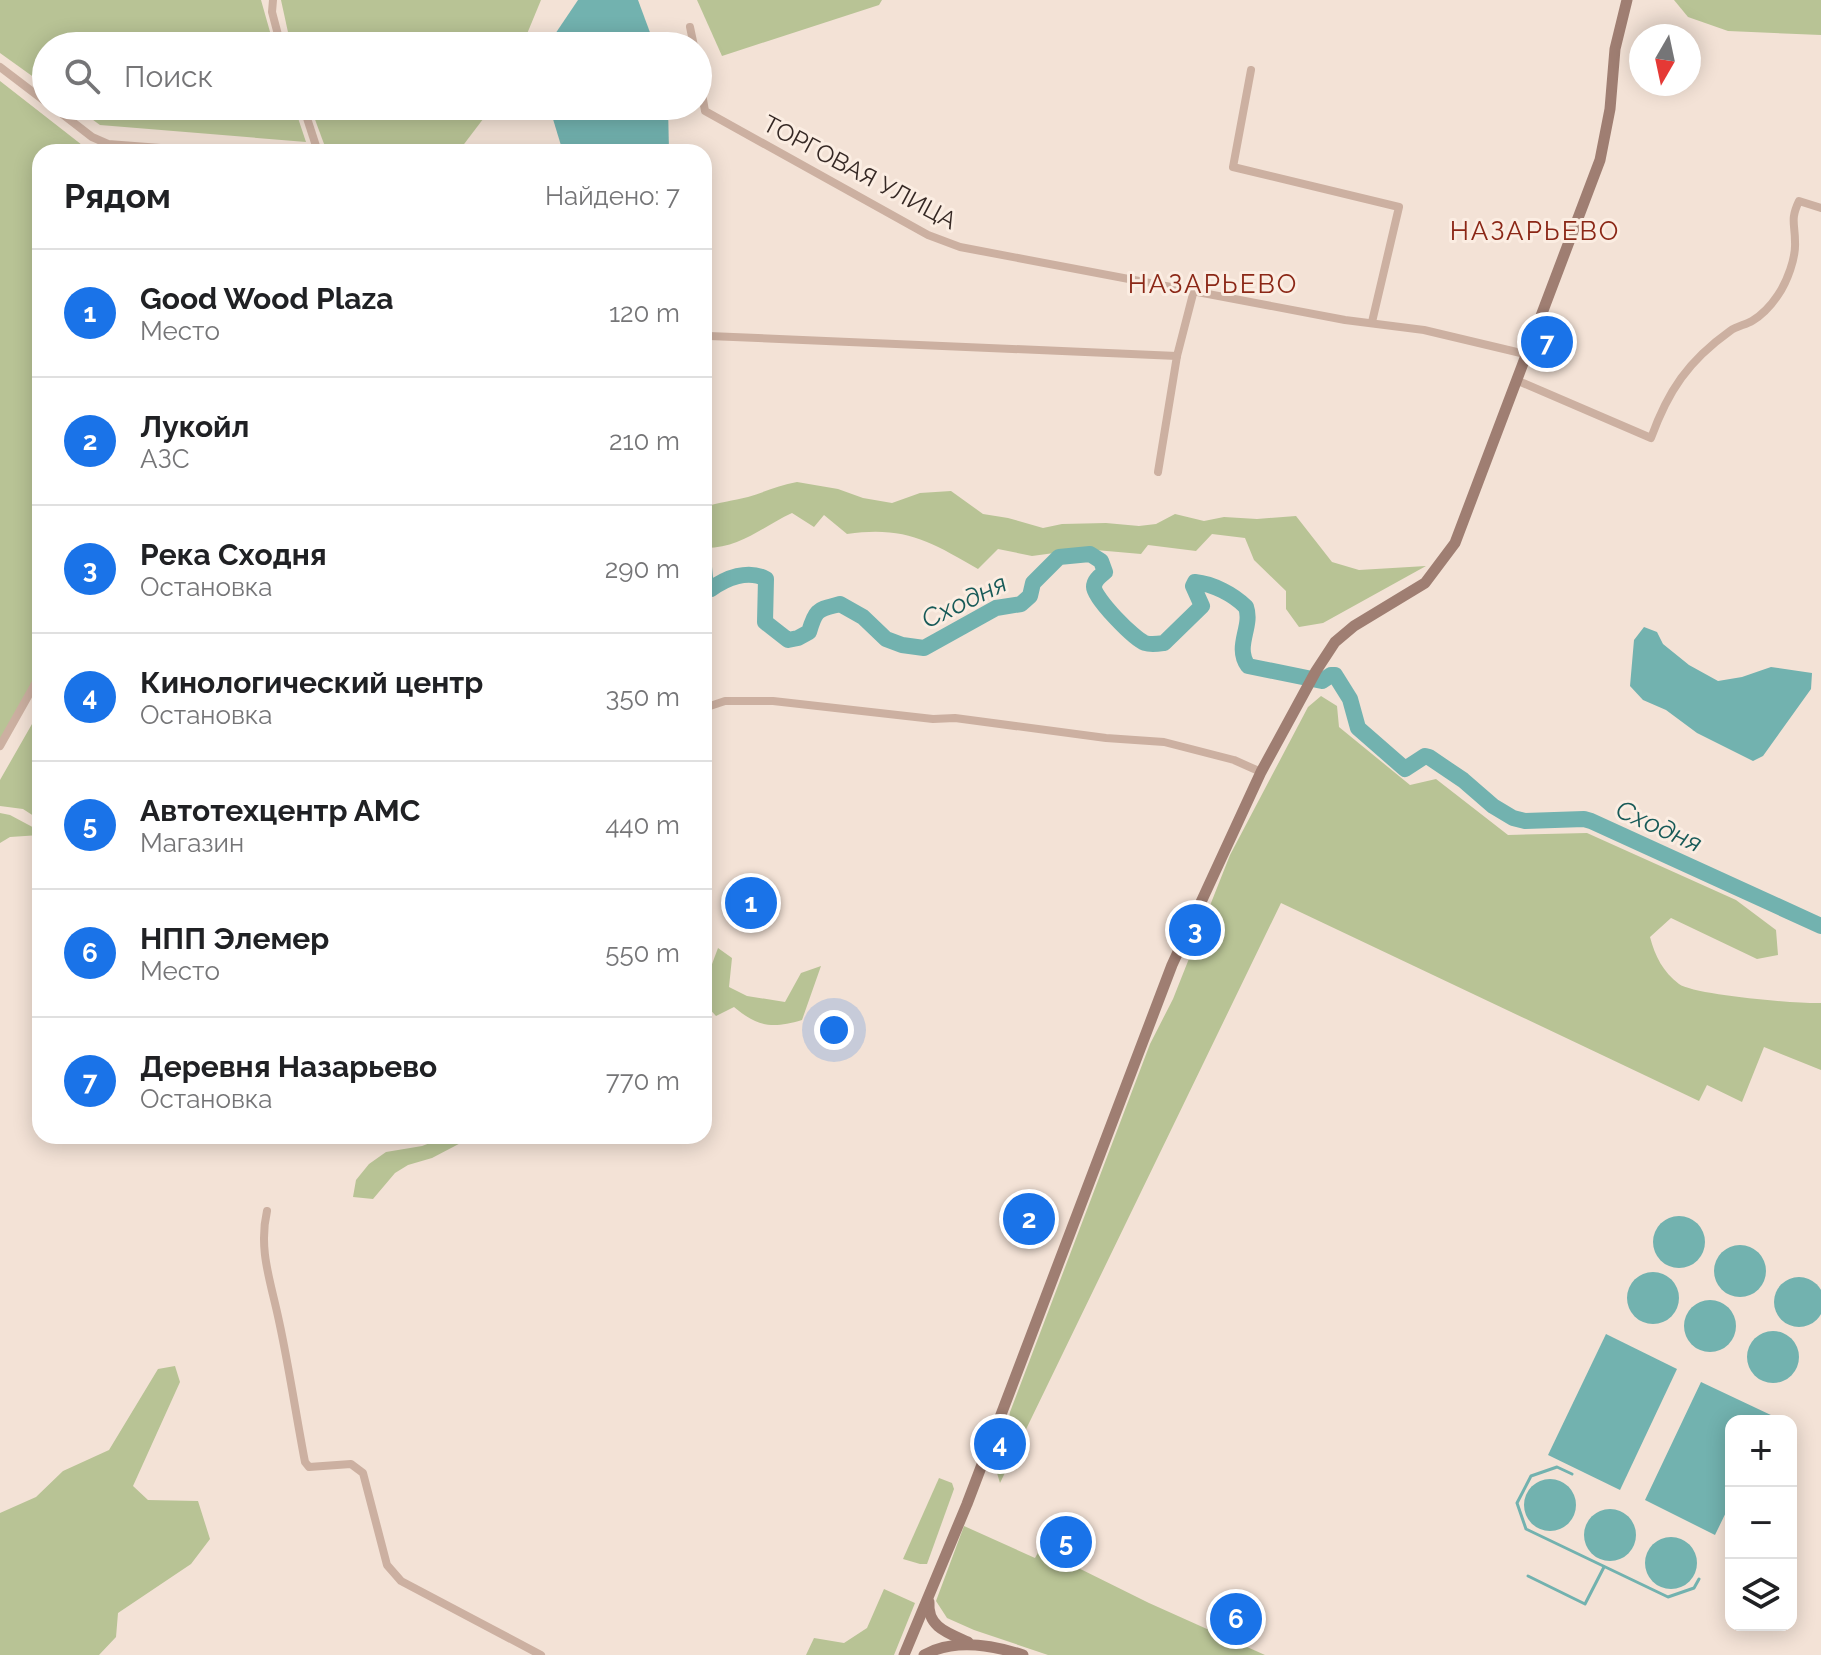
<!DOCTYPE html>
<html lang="ru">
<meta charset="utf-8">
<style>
:root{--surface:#fff;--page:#f6f6f6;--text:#202124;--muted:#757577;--line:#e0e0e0;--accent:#1a73e8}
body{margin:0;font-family:Raleway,sans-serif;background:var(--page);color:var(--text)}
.controls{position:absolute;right:24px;bottom:24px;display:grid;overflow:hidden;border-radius:16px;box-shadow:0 4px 20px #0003}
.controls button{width:72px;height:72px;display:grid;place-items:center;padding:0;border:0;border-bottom:2px solid var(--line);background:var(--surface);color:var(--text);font:40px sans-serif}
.compass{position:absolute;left:1629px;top:24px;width:72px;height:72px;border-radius:50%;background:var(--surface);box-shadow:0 4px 20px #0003;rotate:189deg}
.you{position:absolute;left:834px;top:1030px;width:28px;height:28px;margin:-20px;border:6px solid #fff;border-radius:50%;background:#1a73e8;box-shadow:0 0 0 12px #1a73e833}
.badge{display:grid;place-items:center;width:52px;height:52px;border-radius:50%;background:var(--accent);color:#fff;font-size:26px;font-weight:700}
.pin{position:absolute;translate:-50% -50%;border:4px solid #fff;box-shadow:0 2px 8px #0006}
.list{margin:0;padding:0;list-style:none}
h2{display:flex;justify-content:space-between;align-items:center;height:104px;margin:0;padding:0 32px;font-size:34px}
h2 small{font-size:26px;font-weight:400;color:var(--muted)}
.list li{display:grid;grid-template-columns:52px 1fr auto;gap:24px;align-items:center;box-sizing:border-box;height:128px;padding:0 32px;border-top:2px solid var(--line)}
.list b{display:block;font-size:30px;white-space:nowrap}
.list p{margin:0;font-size:26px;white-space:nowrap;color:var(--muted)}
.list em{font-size:26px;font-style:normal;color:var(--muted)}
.icon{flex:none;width:44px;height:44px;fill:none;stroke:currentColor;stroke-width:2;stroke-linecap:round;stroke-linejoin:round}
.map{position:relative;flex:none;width:1821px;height:1655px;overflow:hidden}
.search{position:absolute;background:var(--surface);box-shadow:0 4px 20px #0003;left:32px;top:32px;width:680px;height:88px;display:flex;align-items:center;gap:20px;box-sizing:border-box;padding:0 28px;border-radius:44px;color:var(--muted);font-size:30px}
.panel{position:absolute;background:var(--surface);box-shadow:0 4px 20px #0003;left:32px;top:144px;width:680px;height:1000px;border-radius:24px}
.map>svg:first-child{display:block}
.green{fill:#b8c395}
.water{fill:#72b2af}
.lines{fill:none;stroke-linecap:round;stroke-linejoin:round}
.stream{stroke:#72b2af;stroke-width:3}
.river{stroke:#72b2af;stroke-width:16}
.street{stroke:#ccb0a1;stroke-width:8}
.secondary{stroke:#9f7e72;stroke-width:11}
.labels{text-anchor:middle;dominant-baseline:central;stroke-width:6;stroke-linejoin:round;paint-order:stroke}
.street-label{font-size:24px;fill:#352824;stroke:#fbede2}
.neighbourhood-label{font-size:26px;letter-spacing:2px;fill:#8b2716;stroke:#fbede2}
.water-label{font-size:26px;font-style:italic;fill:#175a58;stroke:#fbede2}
</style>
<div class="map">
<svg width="1821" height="1655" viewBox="0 0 1821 1655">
<rect width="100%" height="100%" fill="#f3e2d6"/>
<g class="green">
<path d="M0,0H261L274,46H46V86L0,53Z"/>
<path d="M281,0H541L522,46H291Z"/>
<path d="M697,0H882L879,5L722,56Z"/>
<path d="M1674,0H1821V35L1728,31L1688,17Z"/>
<path d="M0,81L91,152H95H40V670L0,741Z"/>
<path d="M74,106H294L306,142L100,125Z"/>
<path d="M310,106H493L458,152H327Z"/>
<path d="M797,482L838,489L863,498L892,503L920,493L951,491L983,514L1008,518L1043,528L1062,524L1106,523L1139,526L1156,524L1175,514L1204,521L1224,517L1257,519L1296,516L1332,562L1359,570L1426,566L1323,623L1299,627L1286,609V591L1254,560L1245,538L1212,534L1196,551L1148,545L1141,554L1084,549L1032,556L998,549L978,569C929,541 905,526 847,534L824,515L814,527L792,513C762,527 739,549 704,548V507C719,502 733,501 748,497C765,492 779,485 797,482Z"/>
<path d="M1321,696L1337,706L1339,727L1410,785L1436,779L1508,835L1587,833L1736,900L1776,930L1778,955L1757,959L1671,918L1650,937C1655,956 1663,972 1679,984C1694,995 1799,1004 1821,1003V1070L1764,1047L1742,1102L1707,1085L1699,1101L1281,903L1000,1483L994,1463L1005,1440L1010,1412L1150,1044L1173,999L1230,855L1308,707Z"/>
<path d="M40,710V820L23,809L0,806V780Z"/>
<path d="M0,813L10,815L40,831V835L10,837L0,843Z"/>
<path d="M718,948L732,958L729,987L747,996L785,1002L801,973L821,966L802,1020C772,1029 758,1027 734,1007L716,1016L704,1003C704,983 711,967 718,948Z"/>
<path d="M449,1136H474L432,1158L408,1165L395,1173L373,1199L353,1197L356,1180L369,1164L386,1152L422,1146Z"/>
<path d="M175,1366L180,1382L133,1486L148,1500L198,1501L210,1539L191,1564L118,1613L116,1637L99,1655H0V1513L36,1497L63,1471L109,1450L158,1369Z"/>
<path d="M939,1478L952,1483L954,1489L927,1564H920L903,1559Z"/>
<path d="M964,1526L1035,1558L1040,1549L1149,1603L1265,1655H1048L974,1630L947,1618L936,1601Z"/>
<path d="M884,1589L915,1603L894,1655H806L814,1638L844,1643L867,1628Z"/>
</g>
<g class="water">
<path d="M578,0H638L655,46H547Z"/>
<path d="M549,106H668L669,152H563Z"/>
<path d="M1644,627L1657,632L1663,644L1689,665L1718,681L1742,677L1771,667L1812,673L1811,689L1763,756L1753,761L1697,733L1666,710L1643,700L1630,686L1634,640Z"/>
<circle cx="1679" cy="1242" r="26"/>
<circle cx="1740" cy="1271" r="26"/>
<circle cx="1653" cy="1298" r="26"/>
<circle cx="1799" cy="1302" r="25"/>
<circle cx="1710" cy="1326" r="26"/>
<circle cx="1773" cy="1357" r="26"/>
<path d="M1606,1334L1677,1369L1620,1490L1548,1455Z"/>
<path d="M1701,1382L1773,1416L1770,1421H1731V1502L1715,1535L1645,1500Z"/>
<circle cx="1550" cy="1505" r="26"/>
<circle cx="1610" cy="1535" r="26"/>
<circle cx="1671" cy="1563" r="26"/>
</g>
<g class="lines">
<g class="stream">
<path d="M1572,1474L1557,1467L1531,1476L1517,1503L1526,1529L1668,1597L1694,1588L1699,1579"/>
<path d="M1528,1576L1585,1604L1604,1567"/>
</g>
<path class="river" d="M704,567L706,588L711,589C726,578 748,569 766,579L765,622L788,640L798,638L809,632C816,608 818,610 840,604L863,617L886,639L902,645L924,648L996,608L1021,604L1030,596L1033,583L1059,557L1090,554L1101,561L1105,572C1100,576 1094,580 1094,587C1094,598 1134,639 1145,643C1151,645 1157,644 1164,643L1202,606L1193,586L1195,582C1213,584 1233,594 1246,607C1253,627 1234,646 1248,666L1322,681L1331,675H1335L1350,699L1358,728L1405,769L1425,756L1429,757L1463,780L1493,806L1513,818L1525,821L1584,819L1591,821L1821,926"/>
<g class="street">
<path d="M273,0L272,12L281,46"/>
<path d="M690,27L694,46"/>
<path d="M0,67L46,102"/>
<path d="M1251,70L1233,167L1399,207L1372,322"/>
<path d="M698,71L705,111L928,235L960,247L1345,320L1424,330L1525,354"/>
<path d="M52,106L92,137L108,144L213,152"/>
<path d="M303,106L318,152"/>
<path d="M709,336L1177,356"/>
<path d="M1516,380L1651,438C1668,391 1688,361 1730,331C1737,326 1745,325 1752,321C1762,315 1772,304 1778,295C1787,282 1796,258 1795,242C1795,223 1790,220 1799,201L1821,208"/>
<path d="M1158,472L1177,356L1194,290"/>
<path d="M704,708L725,701H773L933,719L955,718L1106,738L1164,742L1234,760L1261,772"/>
<path d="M0,746L40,675"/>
<path d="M267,1211C258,1250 271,1282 279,1321C289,1367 296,1415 305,1462L309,1467L351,1464L363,1473L387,1565L401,1581L541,1655"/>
</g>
<g class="secondary">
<path d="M929,1602C927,1627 948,1633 968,1642"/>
<path d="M904,1655L967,1504L1172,965L1261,772L1316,671L1335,642L1354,626L1425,583L1455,543L1600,160L1610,109L1615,49L1627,0"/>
<path d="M924,1655C954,1638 992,1645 1023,1655"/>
</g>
</g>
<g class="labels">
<g class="street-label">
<text transform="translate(860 172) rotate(28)">ТОРГОВАЯ УЛИЦА</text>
</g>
<g class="neighbourhood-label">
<text x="1535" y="231">НАЗАРЬЕВО</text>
<text x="1213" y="284">НАЗАРЬЕВО</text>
</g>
<g class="water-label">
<text transform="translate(964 601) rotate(-26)">Сходня</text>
<text transform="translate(1659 826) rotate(24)">Сходня</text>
</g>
</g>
</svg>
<div class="controls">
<button>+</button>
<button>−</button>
<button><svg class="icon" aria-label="layers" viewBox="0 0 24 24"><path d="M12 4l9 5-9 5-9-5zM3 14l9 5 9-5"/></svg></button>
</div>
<svg class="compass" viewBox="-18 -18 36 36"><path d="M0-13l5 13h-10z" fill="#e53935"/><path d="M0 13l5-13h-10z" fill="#757577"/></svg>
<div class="you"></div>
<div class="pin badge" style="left:751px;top:903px">1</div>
<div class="pin badge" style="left:1029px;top:1219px">2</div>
<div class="pin badge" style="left:1195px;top:930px">3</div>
<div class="pin badge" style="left:1000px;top:1444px">4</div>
<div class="pin badge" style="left:1066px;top:1542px">5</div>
<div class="pin badge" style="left:1236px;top:1619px">6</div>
<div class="pin badge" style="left:1547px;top:342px">7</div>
<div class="search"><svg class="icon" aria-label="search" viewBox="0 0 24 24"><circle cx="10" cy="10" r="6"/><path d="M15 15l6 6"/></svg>Поиск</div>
<section class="panel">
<h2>Рядом<small>Найдено: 7</small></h2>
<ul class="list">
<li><span class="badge">1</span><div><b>Good Wood Plaza</b><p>Место</p></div><em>120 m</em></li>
<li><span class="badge">2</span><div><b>Лукойл</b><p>АЗС</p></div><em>210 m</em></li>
<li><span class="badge">3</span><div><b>Река Сходня</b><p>Остановка</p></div><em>290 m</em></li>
<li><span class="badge">4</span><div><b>Кинологический центр</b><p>Остановка</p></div><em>350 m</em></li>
<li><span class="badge">5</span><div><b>Автотехцентр АМС</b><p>Магазин</p></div><em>440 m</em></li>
<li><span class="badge">6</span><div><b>НПП Элемер</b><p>Место</p></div><em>550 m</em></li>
<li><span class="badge">7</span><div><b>Деревня Назарьево</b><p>Остановка</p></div><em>770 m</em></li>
</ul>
</section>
</div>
